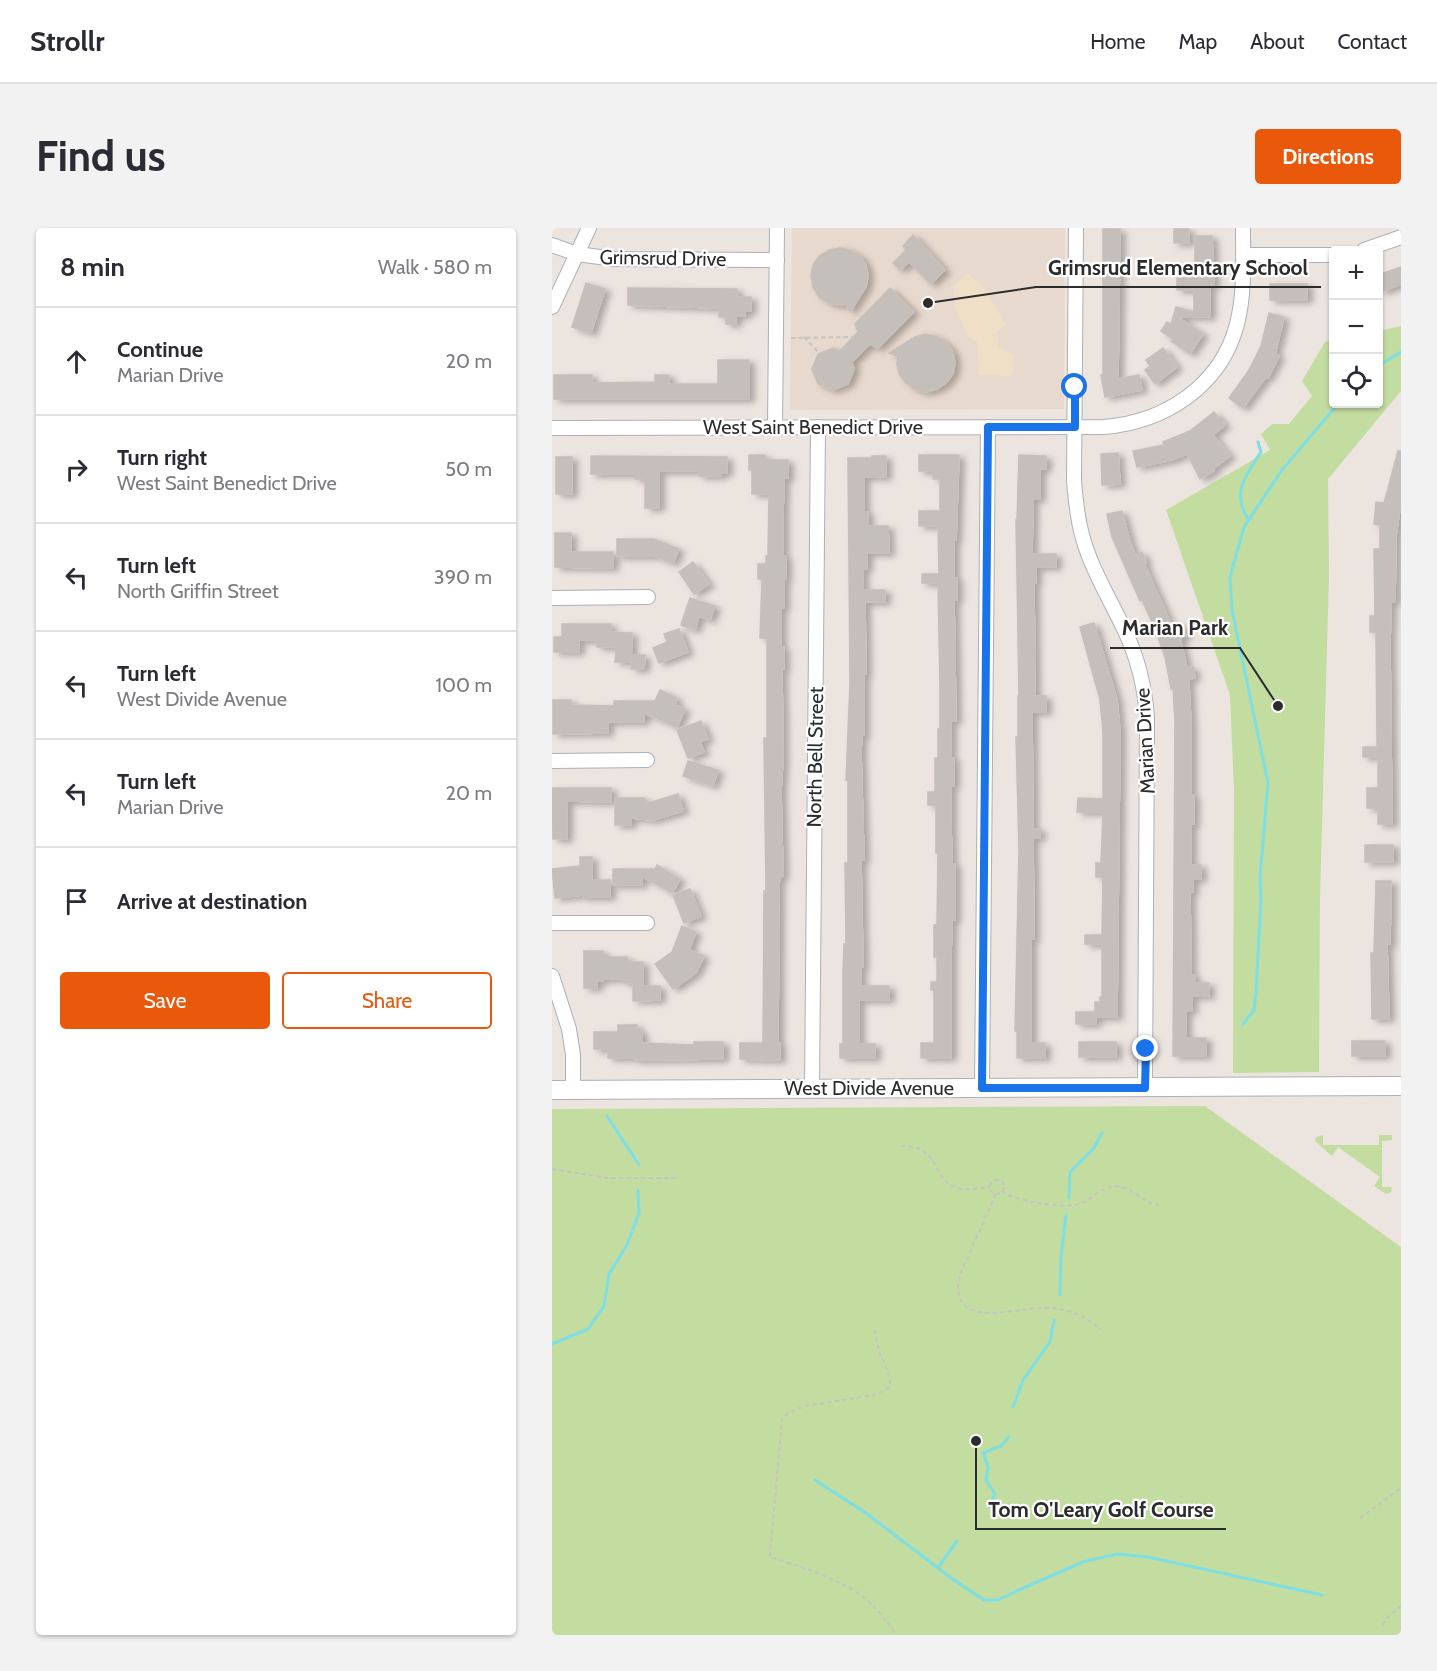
<!DOCTYPE html>
<meta charset="utf-8">
<style>
:root{--surface:#fff;--page:#f2f2f3;--text:#2b2b33;--muted:#7c7c81;--line:#e1e1e2;--accent:#ea580c}
body{margin:0;font-family:Cabin,sans-serif;background:var(--page);color:var(--text)}
.controls{position:absolute;right:18px;top:18px;display:grid;overflow:hidden;border-radius:6px;box-shadow:0 2px 4px #0004}
.controls button{width:54px;height:54px;display:grid;place-items:center;padding:0;border:0;border-bottom:2px solid var(--line);background:var(--surface);color:var(--text);font:30px sans-serif}
.stop{position:absolute;width:18px;height:18px;margin:-14px;border:4px solid #1a73e8;border-radius:50%;background:#fff}
.stop.end{background:#1a73e8;border-color:#fff;box-shadow:0 2px 6px #0008}
.list{margin:0;padding:0;list-style:none}
h2{display:flex;justify-content:space-between;align-items:center;height:78px;margin:0;padding:0 24px;font-size:26px}
h2 small{font-size:20px;font-weight:400;color:var(--muted)}
.list li{display:grid;grid-template-columns:39px 1fr auto;gap:18px;align-items:center;box-sizing:border-box;height:108px;padding:0 24px;border-top:2px solid var(--line)}
.list b{display:block;font-size:22px;white-space:nowrap}
.list p{margin:0;font-size:20px;white-space:nowrap;color:var(--muted)}
.list em{font-size:20px;font-style:normal;color:var(--muted)}
.actions{display:flex;gap:12px;padding:18px 24px}
.actions a{flex:1;padding:14px 0;border:2px solid var(--accent);border-radius:6px;text-align:center;font-size:21px;color:var(--accent)}
.actions .main{background:var(--accent);color:#fff}
.icon{flex:none;width:33px;height:33px;fill:none;stroke:currentColor;stroke-width:2;stroke-linecap:round;stroke-linejoin:round}
.map{position:relative;flex:none;width:849px;height:1407px;overflow:hidden;border-radius:6px}
header{display:flex;align-items:center;gap:36px;box-sizing:border-box;height:84px;padding:0 30px;background:var(--surface);border-bottom:2px solid var(--line)}
header strong{font-size:28px}
nav{display:flex;gap:33px;margin-inline-start:auto;font-size:21px}
.intro{display:flex;align-items:center;justify-content:space-between;box-sizing:border-box;height:144px;padding:0 36px}
h1{margin:0;font-size:42px}
.button{padding:15px 27px;border-radius:6px;background:var(--accent);color:#fff;font-size:21px;font-weight:700}
main{display:flex;gap:36px;padding:0 36px}
aside{flex:1;background:var(--surface);border-radius:6px;box-shadow:0 2px 4px #0004}
.map>svg:first-child{display:block}
.education{fill:#e8d9ce}
.green{fill:#c3dda1}
.sand{fill:#eedfc6}
.lines{fill:none;stroke-linecap:round;stroke-linejoin:round}
.stream{stroke:#7ddfe4;stroke-width:3}
.building{fill:#c5bfbb;stroke:#c7bfb9;stroke-width:1.5;filter:url(#shadow)}
.street-casing{stroke:#acb0b7;stroke-width:16}
.secondary-casing{stroke:#acb0b7;stroke-width:20}
.path{stroke:#c4c4c4;stroke-width:2;stroke-dasharray:4.5 3;stroke-linecap:butt}
.street{stroke:#fff;stroke-width:14}
.secondary{stroke:#fff;stroke-width:18}
.route{stroke:#1a73e8;stroke-width:8}
.labels{text-anchor:middle;dominant-baseline:central;stroke-width:4.5;stroke-linejoin:round;paint-order:stroke}
.street-label{font-size:20px;fill:#2c2c2c;stroke:#fff}
.leader{fill:none;stroke:#2c2c2c;stroke-width:2}
.callout-dot{fill:#2c2c2c;stroke:#fff;stroke-width:2}
.callout-label{font-size:21px;text-anchor:middle;font-weight:bold;fill:#2c2c2c;stroke:#fff;stroke-width:4.5;stroke-linejoin:round;paint-order:stroke}
</style>
<header>
<strong>Strollr</strong>
<nav><a>Home</a><a>Map</a><a>About</a><a>Contact</a></nav>
</header>
<div class="intro"><h1>Find us</h1><a class="button">Directions</a></div>
<main>
<aside>
<h2>8 min<small>Walk · 580 m</small></h2>
<ul class="list">
<li><svg class="icon" aria-label="ahead" viewBox="0 0 24 24"><path d="M12 20V5M6 11l6-6 6 6"/></svg><div><b>Continue</b><p>Marian Drive</p></div><em>20 m</em></li>
<li><svg class="icon" aria-label="right" viewBox="0 0 24 24"><path d="M7 20v-9h11M14 6l5 5-5 5"/></svg><div><b>Turn right</b><p>West Saint Benedict Drive</p></div><em>50 m</em></li>
<li><svg class="icon" aria-label="left" viewBox="0 0 24 24"><path d="M17 20v-9H6M10 6l-5 5 5 5"/></svg><div><b>Turn left</b><p>North Griffin Street</p></div><em>390 m</em></li>
<li><svg class="icon" aria-label="left" viewBox="0 0 24 24"><path d="M17 20v-9H6M10 6l-5 5 5 5"/></svg><div><b>Turn left</b><p>West Divide Avenue</p></div><em>100 m</em></li>
<li><svg class="icon" aria-label="left" viewBox="0 0 24 24"><path d="M17 20v-9H6M10 6l-5 5 5 5"/></svg><div><b>Turn left</b><p>Marian Drive</p></div><em>20 m</em></li>
<li><svg class="icon" aria-label="arrive" viewBox="0 0 24 24"><path d="M6 21V4h12l-3 4 3 4H6"/></svg><div><b>Arrive at destination</b></div></li>
</ul>
<div class="actions"><a class="main">Save</a><a>Share</a></div>
</aside>
<div class="map">
<svg width="849" height="1407" viewBox="0 0 849 1407">
<defs>
<filter id="shadow"><feDropShadow dx="5.5" dy="3" stdDeviation="3" flood-color="#0004"/></filter>
</defs>
<rect width="100%" height="100%" fill="#ece4df"/>
<path class="education" d="M240,0H513L512,181L238,182Z"/>
<g class="green">
<path d="M849,98V163L776,251L777,348L768,669L767,844L681,845L682,563L678,467L614,282L718,222L709,206L720,196H737L760,168L750,153L773,114L781,112L782,176H826L827,103Z"/>
<path d="M653,878L849,1019V1407H0V881Z"/>
<path d="M771,907V917H827V907H840V912L830,913V959H840L839,964L834,966L822,958L828,949L786,919L780,928L763,913L764,909Z"/>
</g>
<path class="sand" d="M416,45L433,61L454,97L445,104L447,119L462,128L461,145L459,148L427,147L425,114L416,109L402,77L404,75L401,59Z"/>
<g class="lines">
<g class="stream">
<path d="M826,138L849,124"/>
<path d="M696,291C679,264 694,247 709,224L706,214"/>
<path d="M691,796L702,782L704,764L709,670L708,648L716,555L680,382L678,349L692,299L730,242L786,176"/>
<path d="M55,888L87,937"/>
<path d="M517,970L518,944L542,920L550,905"/>
<path d="M508,1067L509,1029L514,987"/>
<path d="M0,1116L36,1101L52,1078L57,1046L75,1017L87,985L86,962"/>
<path d="M461,1179L471,1152L498,1114L502,1092"/>
<path d="M263,1252L314,1285L399,1350L432,1372H446L469,1361L531,1334L565,1326L596,1329L770,1367"/>
<path d="M437,1279L443,1266L434,1252L436,1239L431,1225L449,1218L457,1209"/>
<path d="M387,1338L405,1313"/>
</g>
</g>
<g class="building">
<path d="M551,1H568L566,151L587,147L590,162L553,169L549,147H551Z"/>
<rect x="622" y="1" width="15" height="14"/>
<path d="M361,7L393,42L379,56L357,34L348,42L341,35L354,22L351,18Z"/>
<path d="M643,8H660L662,58H658V89H625L651,106L638,126L619,113L622,112L609,103L615,94L619,96L624,79L642,84V62H625V50H641V42H643Z"/>
<path d="M288,20L298,22L308,28L314,37L316,48L314,59L298,84L294,76L287,77L277,75L267,69L261,59L259,48L261,37L267,28L277,22Z"/>
<path d="M849,39V56L829,64L826,47Z"/>
<path d="M34,55L53,61L39,105L20,99Z"/>
<rect x="718" y="56" width="37" height="16"/>
<path d="M76,60L185,61V69H199V83H193V88H184V96H174V89H167V80L76,77Z"/>
<path d="M338,60L362,84L326,120L318,116L300,134L302,141L296,156L281,162L266,156L260,141L266,126L281,120L288,123L306,104L303,96Z"/>
<path d="M717,85L732,89L723,126L727,128L716,150L714,149L691,180L677,170L697,142L709,118Z"/>
<path d="M374,106L385,109L394,115L401,124L403,135L401,146L394,155L385,161L374,164L363,161L354,155L347,146L345,136L346,128L337,125L363,109Z"/>
<path d="M611,120L625,139L603,156L593,142L598,138L594,132Z"/>
<path d="M166,132H197V171H2V147H40V155L103,154V147H117V156H166Z"/>
<path d="M662,184L673,197L661,207L678,228L661,241L662,243L648,251L635,226L620,232L585,239L581,223L612,217L611,214L638,203Z"/>
<path d="M846,223H849V273L844,308L843,374H839L838,418L840,596H826V580H815V560H826V529H811V519H825L824,404H818V388H823L822,321H828V297L822,296L824,274L832,275Z"/>
<path d="M566,225L568,256L550,257L549,226Z"/>
<path d="M197,227H213V232H236V250H232L231,286V328H234V351H232V380H229V419H232V441H230L231,532L229,563L231,648H229L227,655L226,815H228V832L188,831V815H211L212,663H214L212,510H215V410H208L210,351H206V336H214V328H216L217,266H200V242H197Z"/>
<path d="M367,227H407L404,312H402V350H405V372H402L404,493H399V530H402V558H399V596L400,636H403V692H400L399,729V830H369V815H382V762H379V754H385V729H382V697H385L386,625H384V577H376V564H383V530H386V501H388V463L386,355H370V346H387L386,298H367V283H388V251H381V243H367Z"/>
<path d="M467,227L494,228V241H488V271H481L480,326H504V339H484V355H482L483,468H494V484H480L481,601H488V610H481L482,711H479V815H493V830H465V803H463L467,621L464,509H466V468H467L464,292H465Z"/>
<path d="M39,228L175,229V245H169V248H147V243H107V280H93V251H83V246H39Z"/>
<path d="M320,228H334V249H312V284H316V298H336L337,325H315V341H311V362H333V374H313L314,446H312V507H310L309,523L312,632H309L311,739H309V758H337V772H307V816H323V830H288V816H291V743L292,716H294L293,635H296V552H294L298,455L296,230H320Z"/>
<rect x="4" y="229" width="16" height="37"/>
<path d="M570,283L577,310L583,327L590,324L594,335H592L620,399L630,396L634,408L628,410L635,440L641,439L643,450L637,451V457L639,496V567H642V596H639V637H649V651H641V664H638L639,747H643V755H657V768H640V783H634V810H654V828H621L623,494L621,460L619,461L613,429L603,401L590,372L588,373L560,309L555,286Z"/>
<path d="M3,305H19V324H61V340L3,339Z"/>
<path d="M65,311H102L127,321L121,335L103,328H65Z"/>
<path d="M141,334L157,356L142,366L127,344Z"/>
<path d="M138,370L163,378L158,392L147,388L143,402L129,397Z"/>
<path d="M542,395L565,472L568,504L565,789H544V796H524V784H543V774H548V769H550V716H533V707H550L551,649H544V635H549L551,584H525L526,570L551,571V504L548,472L528,399Z"/>
<path d="M10,396H59V404L80,405L79,434H63L64,419H45V412H27V424H2V409H10Z"/>
<path d="M127,401L136,424L107,435L101,420L115,414L112,406Z"/>
<path d="M80,427H93L92,441H79Z"/>
<path d="M108,462L125,470L123,477L133,481L125,499L92,485V494H56V505L1,506V472H19V477L62,478V473H103Z"/>
<path d="M149,493L156,511L148,514L152,524L136,530L125,502Z"/>
<path d="M136,533L166,542L161,558L131,548Z"/>
<path d="M0,560H59V574L15,573V611H1Z"/>
<path d="M126,566L131,583L101,592L79,590V597H63V570H93V576Z"/>
<rect x="813" y="617" width="28" height="17"/>
<path d="M28,629H40V652H58V669H31V667L3,670L0,641L28,638Z"/>
<path d="M105,637L128,651L120,665L90,648V657H61V641H103Z"/>
<path d="M824,653H839L838,716H835L837,791H820L819,725H822Z"/>
<path d="M138,661L149,688L132,695L121,667Z"/>
<path d="M130,698L144,704L137,722L152,728L144,745L121,761L103,736L120,724Z"/>
<path d="M32,723H51V729H75V734H91V758H108V772L81,773V755H72V751H51V753H45V760H32Z"/>
<path d="M66,797H85V803H90V815L142,817V814H171V831L83,832V830H56V821H42V804H66Z"/>
<rect x="800" y="813" width="33" height="15"/>
<rect x="527" y="814" width="37" height="15"/>
</g>
<g class="lines">
<defs>
<g id="street">
<path d="M524,0L522,253C524,275 526,296 533,317C542,346 559,373 572,401C586,430 593,459 595,490L593,860"/>
<path d="M0,17L25,26L63,31L225,32"/>
<path d="M812,22L849,9"/>
<path d="M691,27H782"/>
<path d="M0,79L37,0"/>
<path d="M223,199L225,0"/>
<path d="M0,200L552,199C613,194 669,158 685,96C693,65 691,32 691,0"/>
<path d="M0,370L96,369"/>
<path d="M0,533L95,532"/>
<path d="M0,695H95"/>
<path d="M0,748L17,801L21,827V862"/>
<path d="M260,860L266,199"/>
<path d="M430,860L436,199"/>
</g>
<path id="secondary" d="M0,862L849,858"/>
</defs>
<use href="#street" class="street-casing"/>
<use href="#secondary" class="secondary-casing"/>
<g class="path">
<path d="M252,109L268,126"/>
<path d="M239,110L302,109"/>
<path d="M349,918C393,918 376,954 409,961C419,962 429,960 438,959"/>
<path d="M0,941L55,950H126"/>
<circle cx="445" cy="959" r="7"/>
<path d="M450,963C461,973 512,981 527,976C541,972 549,958 564,958C581,959 590,975 607,977"/>
<path d="M444,966L408,1046C394,1107 469,1077 499,1080C520,1082 533,1088 549,1102"/>
<path d="M322,1102L328,1126L338,1149V1157L335,1161L322,1167L253,1178L238,1184L230,1190L218,1329C249,1339 283,1349 310,1368C323,1378 335,1393 344,1407"/>
<path d="M808,1290L849,1260"/>
<path d="M831,1397L835,1390L849,1378"/>
</g>
<use href="#street" class="street"/>
<use href="#secondary" class="secondary"/>
</g>
<g class="lines">
<path class="route" d="M523,159V199H436L430,860H593L594,821"/>
</g>
<g class="labels">
<g class="street-label">
<text transform="translate(111 30) rotate(1)">Grimsrud Drive</text>
<text x="261" y="199">West Saint Benedict Drive</text>
<text transform="translate(593 513) rotate(-93)">Marian Drive</text>
<text transform="translate(263 529) rotate(-89)">North Bell Street</text>
<text x="317" y="860">West Divide Avenue</text>
</g>
</g>
<path class="leader" d="M376 75L484 59H769M726 478L688 420H558M424 1213L424 1301H674"/>
<g class="callout-dot">
<circle cx="376" cy="75" r="6"/>
<circle cx="726" cy="478" r="6"/>
<circle cx="424" cy="1213" r="6"/>
</g>
<g class="callout-label">
<text x="626" y="47">Grimsrud Elementary School</text>
<text x="623" y="407">Marian Park</text>
<text x="549" y="1289">Tom O'Leary Golf Course</text>
</g>
</svg>
<div class="controls">
<button>+</button>
<button>−</button>
<button><svg class="icon" aria-label="locate" viewBox="0 0 24 24"><circle cx="12" cy="12" r="6"/><path d="M12 2v4M12 18v4M2 12h4M18 12h4"/></svg></button>
</div>
<div class="stop" style="left:523px;top:159px"></div>
<div class="stop end" style="left:594px;top:821px"></div>
</div>
</main>
